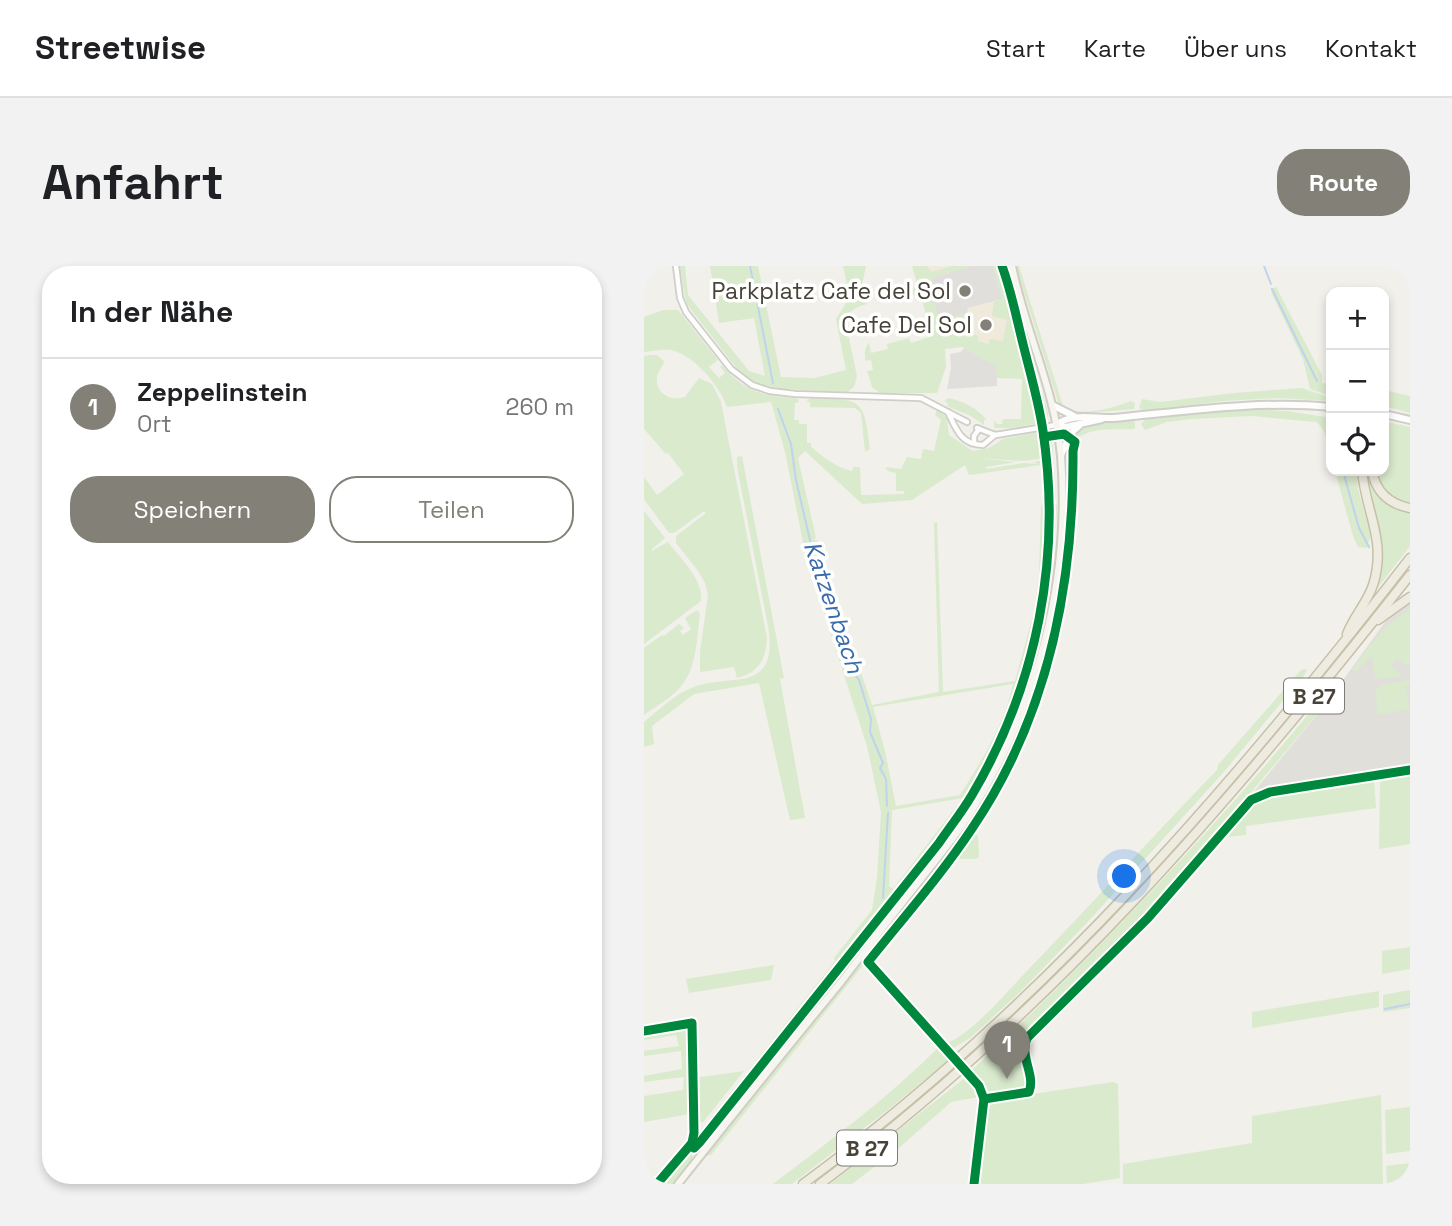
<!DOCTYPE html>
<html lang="de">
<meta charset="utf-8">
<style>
:root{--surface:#fff;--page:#f2f2f2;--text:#202124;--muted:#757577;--line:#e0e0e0;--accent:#828077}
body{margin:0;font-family:"Space Grotesk",sans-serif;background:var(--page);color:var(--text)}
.controls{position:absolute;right:21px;top:21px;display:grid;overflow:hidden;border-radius:14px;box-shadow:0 4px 10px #0003}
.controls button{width:63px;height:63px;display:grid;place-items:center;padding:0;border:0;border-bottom:2px solid var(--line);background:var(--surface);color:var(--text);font:35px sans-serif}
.you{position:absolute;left:481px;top:611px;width:24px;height:24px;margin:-18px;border:5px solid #fff;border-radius:50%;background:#1a73e8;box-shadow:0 0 0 10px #1a73e833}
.badge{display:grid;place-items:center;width:46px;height:46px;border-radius:50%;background:var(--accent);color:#fff;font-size:23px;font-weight:700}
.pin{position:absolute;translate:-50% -58px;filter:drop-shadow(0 2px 4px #0008)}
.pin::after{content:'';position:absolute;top:37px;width:24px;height:21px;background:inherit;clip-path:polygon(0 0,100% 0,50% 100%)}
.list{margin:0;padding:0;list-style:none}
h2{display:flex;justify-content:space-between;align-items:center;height:91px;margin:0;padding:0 28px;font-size:30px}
h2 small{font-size:23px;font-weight:400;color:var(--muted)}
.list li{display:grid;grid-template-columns:46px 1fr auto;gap:21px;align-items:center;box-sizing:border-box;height:98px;padding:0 28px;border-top:2px solid var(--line)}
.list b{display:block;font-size:26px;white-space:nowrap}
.list p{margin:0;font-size:23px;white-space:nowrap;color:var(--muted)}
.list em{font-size:23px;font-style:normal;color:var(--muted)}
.actions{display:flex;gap:14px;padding:21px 28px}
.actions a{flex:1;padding:16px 0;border:2px solid var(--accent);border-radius:28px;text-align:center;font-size:24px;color:var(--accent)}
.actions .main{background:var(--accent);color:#fff}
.icon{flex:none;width:38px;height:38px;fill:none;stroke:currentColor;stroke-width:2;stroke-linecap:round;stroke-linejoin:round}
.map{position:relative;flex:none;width:766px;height:918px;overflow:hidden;border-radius:28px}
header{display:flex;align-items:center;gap:42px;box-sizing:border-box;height:98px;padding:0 35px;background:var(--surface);border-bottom:2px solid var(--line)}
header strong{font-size:33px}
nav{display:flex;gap:38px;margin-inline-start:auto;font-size:24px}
.intro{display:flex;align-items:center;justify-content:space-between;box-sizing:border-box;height:168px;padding:0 42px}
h1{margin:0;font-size:49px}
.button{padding:18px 32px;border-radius:28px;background:var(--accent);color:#fff;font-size:24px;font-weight:700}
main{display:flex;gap:42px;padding:0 42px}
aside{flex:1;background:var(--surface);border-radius:28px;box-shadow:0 4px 10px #0003}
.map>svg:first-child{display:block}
.commercial{fill:#efeadc}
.industrial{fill:#e1dfd9}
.green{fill:#daeacd;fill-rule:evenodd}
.parking{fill:#e0dfdb}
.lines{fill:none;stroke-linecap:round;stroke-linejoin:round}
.stream{stroke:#bfd3ec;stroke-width:2}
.minor-casing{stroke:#cfcec9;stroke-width:8}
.tertiary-casing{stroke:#cfcec9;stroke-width:10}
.secondary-casing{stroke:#d0cec3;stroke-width:10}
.trunk-casing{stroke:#c7c0a8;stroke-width:11}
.minor{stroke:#fdfdfc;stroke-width:4.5}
.tertiary{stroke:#fdfdfc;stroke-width:6}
.secondary{stroke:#f6f5f0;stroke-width:6}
.trunk{stroke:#eeece0;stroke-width:8}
.cycleway-casing{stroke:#fff;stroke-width:13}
.cycleway{stroke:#00873e;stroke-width:9}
.poi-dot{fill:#828077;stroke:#fff;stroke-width:2.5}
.labels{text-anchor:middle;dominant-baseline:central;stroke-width:7;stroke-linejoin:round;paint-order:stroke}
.shield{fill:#fff;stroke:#7e7b74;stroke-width:2}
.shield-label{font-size:21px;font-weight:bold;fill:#474338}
.poi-label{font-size:23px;fill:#474338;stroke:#fff;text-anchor:end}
.water-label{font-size:24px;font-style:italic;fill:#386bab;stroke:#fff}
</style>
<header>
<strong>Streetwise</strong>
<nav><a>Start</a><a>Karte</a><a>Über uns</a><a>Kontakt</a></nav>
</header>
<div class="intro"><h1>Anfahrt</h1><a class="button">Route</a></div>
<main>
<aside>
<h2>In der Nähe<small></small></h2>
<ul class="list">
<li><span class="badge">1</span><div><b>Zeppelinstein</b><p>Ort</p></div><em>260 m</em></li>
</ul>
<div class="actions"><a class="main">Speichern</a><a>Teilen</a></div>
</aside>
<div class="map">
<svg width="766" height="918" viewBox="0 0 766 918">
<rect width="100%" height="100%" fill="#f1f0eb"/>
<path class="commercial" d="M276,0H353L382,106L292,57Z"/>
<path class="industrial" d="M766,331V504L608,528L684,435L738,360L758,337Z"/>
<g class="green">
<path d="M36,0H41L44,29L105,105L121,110L110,52L75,57L66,0H114L137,111L170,112L202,104L192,53L206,31L199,0H222L216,28L221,29L223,38C211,41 204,45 202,58L213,110L210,121L203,126L137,123L114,118L97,108L42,37Z"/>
<path d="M268,0H283L287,6L309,0H329L289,11L290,15L285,16L294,50L298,49L300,53L323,47L320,61L316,60V66L334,70V75L344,78L346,73L359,75L363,54L348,50L350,36L358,33L349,0H357L396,157L367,162H350V154L353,158H358L359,153H377L378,113L353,112L350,106L352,101L318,81L301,83L302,101L293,127H236L228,121L223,105L229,104L227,94L221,95V83L225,76L227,87L244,83L243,78L265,72L267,77L288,70L278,34L268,28L244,33L243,29L274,21Z"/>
<path d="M359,0H363L404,147V152L400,157Z"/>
<path d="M372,0H375L419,140C436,152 469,142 487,135L491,137L490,143L433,148L427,147L415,139Z"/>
<path d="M632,21L678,109V117L687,118V130L666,123L659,93L628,28L627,23Z"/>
<path d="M19,44H34L74,94L65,101L75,112L81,107L76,101L78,99C91,115 106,126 126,129C135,131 145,131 154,133L155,136L151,137L150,154H155V158H163V177H167V181C179,191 193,202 208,205L209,201H216L217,229L260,228V225H252V207L244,205L241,201L257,203L263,191L277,193L279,183L290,185L297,154L291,149L293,143L303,152L305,169L329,185L345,182L359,173L398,165L401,192L380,195L332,192L372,196L342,201V203L380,197L394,198L389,196L401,194L405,235L399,236L397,199L325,209L321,199L268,234L218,238L161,185L154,192L172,272L170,274L175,275L174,278L228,439L295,426L290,257L293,256L299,426L371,415L390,346L395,307L397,239L405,238L401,310L393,361L370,439L337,510L293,577L52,875L50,873L191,695L190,692L228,644L233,612L237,546L223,480L162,291L141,186L127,136L83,141C76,120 50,89 27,84C21,83 7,85 0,86V51ZM369,418C361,457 337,496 316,529L252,540L241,485L229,441ZM319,532L249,623L245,620L248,544Z"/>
<path d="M7,89H13L20,95C19,101 14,105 13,111C11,128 27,136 41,131L55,112L68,118L77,136L123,372C122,394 114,407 93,412L90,401L56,406V386L64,329L61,317L54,305L32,277V270L62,247L60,245L30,267H25L0,233V211L13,229L40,208L24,187L22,188L0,163V90Z"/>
<path d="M658,122L687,132L686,135L633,132L580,135L500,145L495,142L498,133L516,136L590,127Z"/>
<path d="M740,124L766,130V147L740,140Z"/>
<path d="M166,132C217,134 220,130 226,183L221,186L217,147L211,142L166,141V136H162Z"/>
<path d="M304,132C319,135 333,142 343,154H340V159L327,150L303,140L304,137L300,136Z"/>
<path d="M601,143L644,145L687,152V191C684,179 683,164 672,156L608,150L548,153L523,156L501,164L497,158L503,152Z"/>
<path d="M486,154L491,156V163C472,164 446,160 431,174L428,172C439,156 468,155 486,154Z"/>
<path d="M743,156L766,161V239C744,237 738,223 730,205H740V158Z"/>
<path d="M408,172L412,233L407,234L402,173Z"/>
<path d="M426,174L429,177L427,252L415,340L407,377L385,450L357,511L330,556L224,692L333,544L353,509L382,448L399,397L411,339L422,267Z"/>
<path d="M98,190L140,412L136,413L161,552L146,554L115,417L50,428L8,460L10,478L0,481V456C15,444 32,427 50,421C88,407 135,429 124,360L93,201V191Z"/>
<path d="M691,205H712L714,223L727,269L723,282L714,281L709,270Z"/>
<path d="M721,205H724C729,227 743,243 766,246V280L732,324L738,293L737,269Z"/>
<path d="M407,238L413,239C408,350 388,447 326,542C293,592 253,638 216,686L214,684L223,674L222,669C260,622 301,576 332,524C385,437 407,339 407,238Z"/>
<path d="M0,245L21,272L8,283V285L24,276C36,292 60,314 57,335L0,378Z"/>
<path d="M766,339V397L764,400L752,393L747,401L758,409L757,410L737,413L731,411L728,390L712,405L708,404C725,380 740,360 765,344Z"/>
<path d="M53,344L56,348C53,368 53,396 42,413C34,428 14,439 0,449V382L18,369L20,370L35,358L40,362L36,365L39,369L47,363L41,352Z"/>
<path d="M661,403L663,404L661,408L579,507L440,660L376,726L326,772L308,783L304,779L305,776C328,767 363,726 380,708C445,641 508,571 573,504L574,499L657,404Z"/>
<path d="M766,414V419L761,421L766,443L733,449L732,423L736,419Z"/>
<path d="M691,416L696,419L684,435L536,611L469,685L382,769C372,788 391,807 384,825L342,830L326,806C456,684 579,554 691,416Z"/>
<path d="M766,508V578L735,583L736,516Z"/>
<path d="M725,512L730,514L732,542L602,560V569L581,571L577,570L600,543L618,530Z"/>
<path d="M328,566L334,570L335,591L332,593H308Z"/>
<path d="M766,681V703L738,708V685Z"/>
<path d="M212,688L56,885L53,883L191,709H195Z"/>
<path d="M219,696L221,697L67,889L62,890L184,736Z"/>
<path d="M130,699L127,714L45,727L42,713Z"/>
<path d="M766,724V742L739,746V729Z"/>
<path d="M735,725V741L608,762V746Z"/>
<path d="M42,760L47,765L46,848L0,856V830L39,824L40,811L0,816V810L38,803L37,785L0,790V785L35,780L32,769L0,774V767Z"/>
<path d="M295,781L307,792L246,842L148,918H129C187,874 244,832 295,781Z"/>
<path d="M100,805L59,856H52L50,852V812Z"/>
<path d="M322,811L334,824L335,831L307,836L256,881L208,918H186Z"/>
<path d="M469,816L474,818L476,912L439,918H332L342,835Z"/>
<path d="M737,829L739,918H479V898L608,877V850Z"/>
<path d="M766,841V885L742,888L741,844Z"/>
<path d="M44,881H47L49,893L29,918H15Z"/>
<path d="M766,897V918H743L742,900Z"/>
</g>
<g class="parking">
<path d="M329,0H349L358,33L323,42L324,47L299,53L298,49L294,50L285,17L290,15L289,11Z"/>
<path d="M320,82L353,101L351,106L353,108V120L303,123L307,102L306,88L317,86Z"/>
</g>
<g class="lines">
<g class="stream">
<path d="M106,0L129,117"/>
<path d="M620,0L627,18"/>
<path d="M628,23L673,115"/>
<path d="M134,143L147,178L152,214L172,300L179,321L191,344L195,358L194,367L204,381L209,405L215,414L227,453L226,466L239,497L236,502L242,513L243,540"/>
<path d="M685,158L687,165"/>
<path d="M699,205L715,262L725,281"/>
<path d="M239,632L244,547"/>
<path d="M741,743L766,738"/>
</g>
<defs>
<g id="minor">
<path d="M32,0L36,32L42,46L87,103L108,119L126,125L151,128L277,132L323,156"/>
<path d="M304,146C312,163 317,179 339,179L351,169"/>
<path d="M333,162L351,169L358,168L412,159"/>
<path d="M330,177V170L335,163"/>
<path d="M732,509L766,504"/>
</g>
<g id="tertiary">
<path d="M408,139L430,150"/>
<path d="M740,148L766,154"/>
<path d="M412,159C429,146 451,153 470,152C543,145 614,134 687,141"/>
<path d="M412,159L422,161L458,153"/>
<path d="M417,189L427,167L435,160"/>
</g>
<path id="secondary" d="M34,918C88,850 142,783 197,716C224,681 251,646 278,612C294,591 312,570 326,548C393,442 427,315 417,190C411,124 381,64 368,0"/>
<g id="trunk">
<path d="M685,141L687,142"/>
<path d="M728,205C732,226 745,238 766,242"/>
<path d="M734,354L766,331"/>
<path d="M703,368C710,350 723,337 729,319C743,275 722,247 718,205"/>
<path d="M159,918C395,745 588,522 766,292"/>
<path d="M176,918C405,748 591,532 766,309"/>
</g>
</defs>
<use href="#minor" class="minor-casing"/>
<use href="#tertiary" class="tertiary-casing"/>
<use href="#secondary" class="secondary-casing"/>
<use href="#trunk" class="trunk-casing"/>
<use href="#minor" class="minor"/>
<use href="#tertiary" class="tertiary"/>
<use href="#secondary" class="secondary"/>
<use href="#trunk" class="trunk"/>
<defs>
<g id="cycleway">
<path d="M0,765L48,757L50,867L48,877L13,918"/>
<path d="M340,833L385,826C392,809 375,791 383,772L504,652L607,534L626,526L766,504"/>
<path d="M48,877L50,882L56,876L295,577C306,561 318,546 328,529C393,419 418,292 399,165C395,137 387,110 380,82C373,55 368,27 358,0"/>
<path d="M330,918L340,833L335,820L224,696C260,651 298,608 329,561C404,450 430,317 429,185L431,176L420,168L400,171"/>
</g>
</defs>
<use href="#cycleway" class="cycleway-casing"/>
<use href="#cycleway" class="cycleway"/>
</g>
<g class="poi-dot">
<circle cx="321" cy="25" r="7"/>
<circle cx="342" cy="59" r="7"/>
</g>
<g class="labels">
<g class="shield">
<rect x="640" y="412.5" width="60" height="35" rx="5"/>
<rect x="193" y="864.5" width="60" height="35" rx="5"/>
</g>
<g class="shield-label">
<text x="670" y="430">B 27</text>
<text x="223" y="882">B 27</text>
</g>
<g class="poi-label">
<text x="307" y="25">Parkplatz Cafe del Sol</text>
<text x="328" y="59">Cafe Del Sol</text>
</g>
<g class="water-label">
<text transform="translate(190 341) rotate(71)">Katzenbach</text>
</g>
</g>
</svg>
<div class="controls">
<button>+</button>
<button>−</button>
<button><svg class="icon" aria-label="locate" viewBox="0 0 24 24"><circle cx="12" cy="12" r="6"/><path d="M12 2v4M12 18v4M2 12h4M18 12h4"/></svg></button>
</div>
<div class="you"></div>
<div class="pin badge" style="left:363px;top:813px">1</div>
</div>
</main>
